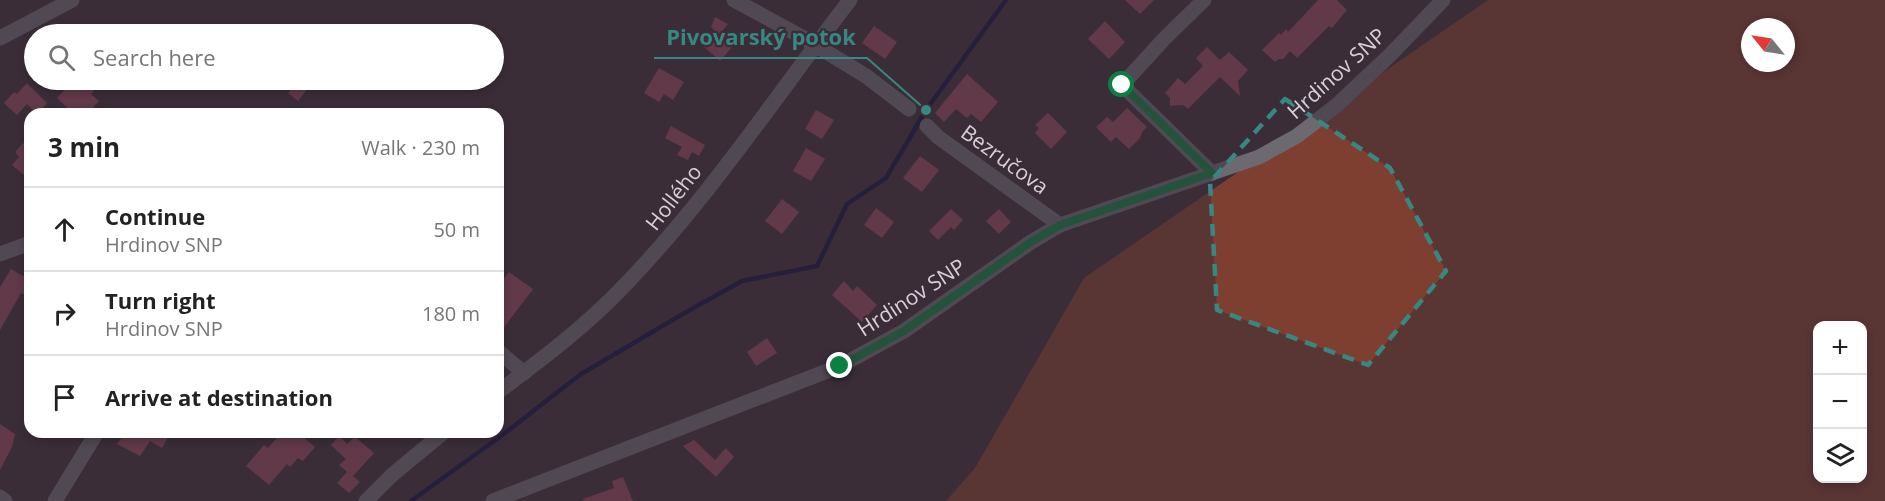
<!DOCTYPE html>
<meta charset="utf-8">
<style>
:root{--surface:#fff;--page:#f6f6f6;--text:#222;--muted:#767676;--line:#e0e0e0}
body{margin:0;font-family:"Open Sans",sans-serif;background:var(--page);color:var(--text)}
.controls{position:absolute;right:18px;bottom:18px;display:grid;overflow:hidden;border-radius:12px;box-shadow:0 3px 9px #0003}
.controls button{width:54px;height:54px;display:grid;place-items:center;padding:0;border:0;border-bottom:2px solid var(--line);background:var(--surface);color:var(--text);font:30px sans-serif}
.compass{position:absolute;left:1741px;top:18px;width:54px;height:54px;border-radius:50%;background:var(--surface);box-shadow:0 3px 9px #0003;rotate:300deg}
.stop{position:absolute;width:18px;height:18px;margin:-14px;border:4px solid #0b8043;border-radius:50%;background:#fff}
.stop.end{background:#0b8043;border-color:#fff;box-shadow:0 2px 6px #0008}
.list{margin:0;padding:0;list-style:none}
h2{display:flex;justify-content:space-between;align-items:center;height:78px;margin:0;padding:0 24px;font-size:26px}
h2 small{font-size:20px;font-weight:400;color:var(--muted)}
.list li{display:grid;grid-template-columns:39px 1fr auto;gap:18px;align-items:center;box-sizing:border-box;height:84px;padding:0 24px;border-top:2px solid var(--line)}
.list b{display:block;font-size:22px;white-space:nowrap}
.list p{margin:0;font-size:20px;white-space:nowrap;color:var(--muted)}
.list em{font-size:20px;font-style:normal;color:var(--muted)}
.icon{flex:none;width:33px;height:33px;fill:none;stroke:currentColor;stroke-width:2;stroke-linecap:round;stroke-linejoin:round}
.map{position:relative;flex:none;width:1885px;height:501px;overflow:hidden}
.search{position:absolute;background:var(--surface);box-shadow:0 3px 9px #0003;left:24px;top:24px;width:480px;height:66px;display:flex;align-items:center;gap:15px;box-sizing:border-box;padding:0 21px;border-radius:33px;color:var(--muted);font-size:22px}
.panel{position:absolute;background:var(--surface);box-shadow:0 3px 9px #0003;left:24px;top:108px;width:480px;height:330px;border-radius:18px}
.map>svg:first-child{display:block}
.green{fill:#7f3f30;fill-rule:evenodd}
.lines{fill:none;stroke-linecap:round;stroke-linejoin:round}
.stream{stroke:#0d0e44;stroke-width:4.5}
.building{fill:#90485c}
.minor{stroke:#6c6971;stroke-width:15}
.route{stroke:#0b8043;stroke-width:8}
.marked{fill:none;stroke:#378883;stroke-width:4.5;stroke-dasharray:12 8;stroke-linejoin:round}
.labels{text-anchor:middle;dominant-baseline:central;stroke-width:4.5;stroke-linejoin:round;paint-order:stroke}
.street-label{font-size:21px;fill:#d9d0d7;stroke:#3b2d38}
.leader{fill:none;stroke:#378883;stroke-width:2}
.callout-dot{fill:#378883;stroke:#3b2d38;stroke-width:2}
.callout-label{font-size:22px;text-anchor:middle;font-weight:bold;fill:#378883;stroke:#3b2d38;stroke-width:4.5;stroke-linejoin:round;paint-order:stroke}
</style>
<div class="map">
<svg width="1885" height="501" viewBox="0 0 1885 501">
<rect width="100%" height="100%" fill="#3b2d38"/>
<path class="green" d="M1488,0H1885V501H946L975,468L1084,278ZM1750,27H1786V63H1750ZM1818,326H1862V478H1818Z"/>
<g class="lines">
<path class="stream" d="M411,501L501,436L581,374L688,311L742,281L817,266L847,204L886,178L926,110L1006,0"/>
</g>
<g class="building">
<path d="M1125,0H1154L1140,14Z"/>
<path d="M1318,0H1337L1347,10L1332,28L1329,26L1297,58L1290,51L1283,59H1279L1275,62L1262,50L1279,33L1281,35L1286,29L1288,32Z"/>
<path d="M715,17L728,24L719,35L711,27Z"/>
<path d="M1105,21L1125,42L1109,59L1088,39Z"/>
<path d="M874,26L897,42L885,59L862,43Z"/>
<path d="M712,31L732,47L720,61L701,44Z"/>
<path d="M1207,47L1220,60L1229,52L1248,70L1238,81L1240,96L1220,77L1188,109L1183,105L1170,106V98L1165,93L1178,78L1185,84L1203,66L1196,58Z"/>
<path d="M659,68L684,82L673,100L664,94L659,102L644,93Z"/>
<path d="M967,74L998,102L981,122L971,114L967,118L956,109L944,122L935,113Z"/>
<path d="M74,80H94L88,86L94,91L91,94L99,101L86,114H74L57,98Z"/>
<path d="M300,80L309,87L298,101L288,93Z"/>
<path d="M27,83L47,103L37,114L27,104L17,115L4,103L14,92L17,94Z"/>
<path d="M1127,108L1147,127L1142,132L1140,138L1129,149L1116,137L1111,142L1096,127L1107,117L1113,122Z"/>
<path d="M816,110L834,120L822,139L805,129Z"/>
<path d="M1048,113L1067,132L1051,149L1035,133L1039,128L1035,125Z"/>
<path d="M671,126L705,145L699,156L692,152L688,160L677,155L682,147L665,138Z"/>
<path d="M23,143L28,147L30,144V180L12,165L19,157L15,152Z"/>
<path d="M806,148L825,159L811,181L793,171Z"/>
<path d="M920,156L939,170L922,192L903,178Z"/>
<path d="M782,199L799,212L782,234L765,221Z"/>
<path d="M876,208L894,222L882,238L864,225Z"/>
<path d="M951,209L963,220L954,230L951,227L938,240L929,231Z"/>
<path d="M999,209L1011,222L999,234L986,221Z"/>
<path d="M11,269L30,280V298L21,293L0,330V287Z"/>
<path d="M509,272L533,289L498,335V287Z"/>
<path d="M844,281L853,291L857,286L877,305L862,322L832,295Z"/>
<path d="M767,338L777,353L756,366L747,352Z"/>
<path d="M0,424L15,434L12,447L0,470Z"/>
<path d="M126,432H171L162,448L150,441L140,456L117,444Z"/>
<path d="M282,432H297L315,447L303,461L298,458L290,467L287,464L269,485L246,466L264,445L268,448Z"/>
<path d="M339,436L347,444L355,437L374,453L353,476L360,482L349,493L337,483L347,472L339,465L346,459L331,445Z"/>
<path d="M694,440L715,460L726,448L734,457L716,477L683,446Z"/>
<path d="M623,477L633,501H584L583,499L614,488L612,481Z"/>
</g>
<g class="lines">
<g class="minor">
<path d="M734,0L802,37L866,76L909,109"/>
<path d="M1204,0L1164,39L1122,85L1212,173"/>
<path d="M0,38L72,0"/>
<path d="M927,126L938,137L1060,225"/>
<path d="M0,254L30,243"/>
<path d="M498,351L524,373"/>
<path d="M498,392C542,359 586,326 624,286C708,199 776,96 850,0"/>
<path d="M0,497L5,501"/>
<path d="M55,501L97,432"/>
<path d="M366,501L392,475L444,432"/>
<path d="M493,501L840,366L904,331L1031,242L1060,225L1259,157L1297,136L1337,105L1390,55L1443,0"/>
</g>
</g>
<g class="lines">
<path class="route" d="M840,366L904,331L1031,242L1060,225L1212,173L1122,85"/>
</g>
<path d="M0 0H1885V501H0ZM1285,99L1390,168L1446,271L1368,365L1217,310L1210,182Z" fill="#3b2d38" fill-opacity=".55" fill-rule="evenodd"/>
<path class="marked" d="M1285,99L1390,168L1446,271L1368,365L1217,310L1210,182Z"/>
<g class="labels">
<g class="street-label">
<text transform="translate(1336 73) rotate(-42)">Hrdinov SNP</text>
<text transform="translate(1005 159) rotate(36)">Bezručova</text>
<text transform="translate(673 197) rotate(-52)">Hollého</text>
<text transform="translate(911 297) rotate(-33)">Hrdinov SNP</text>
</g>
</g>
<path class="leader" d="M926 110L867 58H654"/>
<circle class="callout-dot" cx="926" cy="110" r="6"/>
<g class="callout-label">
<text x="761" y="45">Pivovarský potok</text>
</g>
</svg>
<div class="controls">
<button>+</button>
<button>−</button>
<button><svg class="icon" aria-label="layers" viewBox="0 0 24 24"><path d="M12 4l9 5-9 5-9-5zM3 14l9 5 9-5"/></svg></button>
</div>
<svg class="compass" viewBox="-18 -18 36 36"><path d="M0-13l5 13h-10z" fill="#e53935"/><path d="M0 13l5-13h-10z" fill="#767676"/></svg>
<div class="stop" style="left:1122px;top:85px"></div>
<div class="stop end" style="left:840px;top:366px"></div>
<div class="search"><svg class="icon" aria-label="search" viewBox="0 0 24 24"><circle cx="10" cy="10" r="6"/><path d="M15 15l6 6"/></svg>Search here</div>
<section class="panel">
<h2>3 min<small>Walk · 230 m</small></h2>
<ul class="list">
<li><svg class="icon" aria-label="ahead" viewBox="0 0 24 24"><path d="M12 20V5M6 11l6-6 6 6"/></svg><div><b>Continue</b><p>Hrdinov SNP</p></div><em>50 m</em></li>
<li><svg class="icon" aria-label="right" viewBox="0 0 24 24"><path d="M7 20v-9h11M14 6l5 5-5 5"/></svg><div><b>Turn right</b><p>Hrdinov SNP</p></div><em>180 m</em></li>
<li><svg class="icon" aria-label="arrive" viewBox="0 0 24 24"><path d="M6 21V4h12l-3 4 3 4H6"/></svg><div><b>Arrive at destination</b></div></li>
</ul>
</section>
</div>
